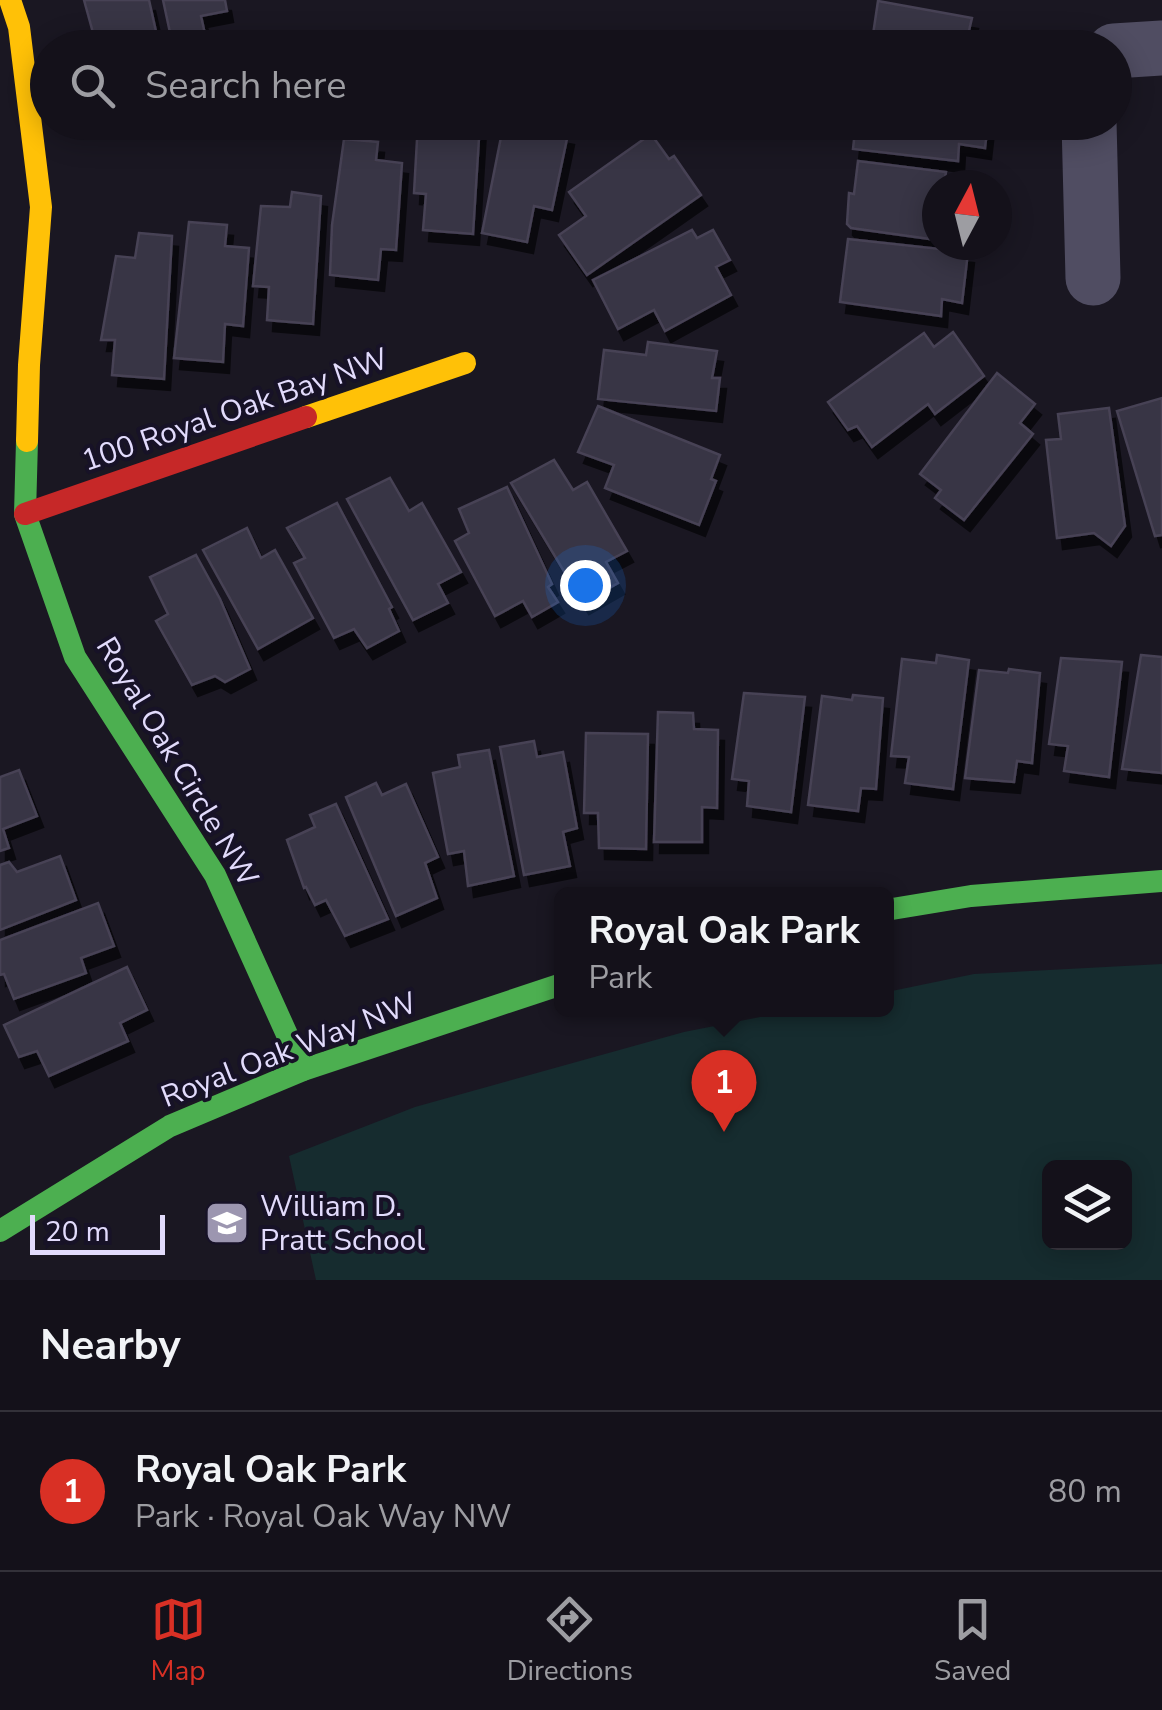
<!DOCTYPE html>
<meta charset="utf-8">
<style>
:root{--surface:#14111a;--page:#211f27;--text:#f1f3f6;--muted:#9d9da2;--line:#333139;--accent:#d93025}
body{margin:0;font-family:"Nunito Sans",sans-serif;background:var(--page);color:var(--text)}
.controls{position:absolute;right:30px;bottom:30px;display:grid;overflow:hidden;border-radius:15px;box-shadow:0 5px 25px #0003}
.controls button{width:90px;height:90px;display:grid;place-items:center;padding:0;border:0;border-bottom:2px solid var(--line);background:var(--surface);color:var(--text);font:50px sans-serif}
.compass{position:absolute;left:922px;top:170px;width:90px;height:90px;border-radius:50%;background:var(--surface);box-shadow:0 5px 25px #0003;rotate:7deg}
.scale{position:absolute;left:30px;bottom:25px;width:135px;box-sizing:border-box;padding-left:10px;border:5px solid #e2dbfc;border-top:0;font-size:28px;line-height:35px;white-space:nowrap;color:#e2dbfc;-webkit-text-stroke:8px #171227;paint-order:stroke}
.you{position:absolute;left:585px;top:585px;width:35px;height:35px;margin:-25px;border:8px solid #fff;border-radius:50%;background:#1a73e8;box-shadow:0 0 0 15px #1a73e833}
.badge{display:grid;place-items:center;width:65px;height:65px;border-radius:50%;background:var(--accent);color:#fff;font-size:32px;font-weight:700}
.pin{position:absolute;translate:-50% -82px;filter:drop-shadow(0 2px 5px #0008)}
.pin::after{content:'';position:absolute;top:52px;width:35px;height:30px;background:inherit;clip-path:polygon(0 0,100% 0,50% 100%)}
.popup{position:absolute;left:554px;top:887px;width:340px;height:130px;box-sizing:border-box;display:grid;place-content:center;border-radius:15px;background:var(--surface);filter:drop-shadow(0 2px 8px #0005);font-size:32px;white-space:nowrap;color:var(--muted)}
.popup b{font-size:38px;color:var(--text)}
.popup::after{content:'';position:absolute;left:50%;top:100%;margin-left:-20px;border:20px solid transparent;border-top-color:var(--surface)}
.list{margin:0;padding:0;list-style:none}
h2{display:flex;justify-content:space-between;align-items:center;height:130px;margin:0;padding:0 40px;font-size:42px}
h2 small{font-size:32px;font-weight:400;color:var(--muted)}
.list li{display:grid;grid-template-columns:65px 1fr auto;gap:30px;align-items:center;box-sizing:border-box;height:160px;padding:0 40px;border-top:2px solid var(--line)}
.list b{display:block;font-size:38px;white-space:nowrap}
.list p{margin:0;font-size:32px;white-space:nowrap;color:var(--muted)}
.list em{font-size:32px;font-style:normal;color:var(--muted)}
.icon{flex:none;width:55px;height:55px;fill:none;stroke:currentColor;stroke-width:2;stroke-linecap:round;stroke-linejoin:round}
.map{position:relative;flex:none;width:1162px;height:1280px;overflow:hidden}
.search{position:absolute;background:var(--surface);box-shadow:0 5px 25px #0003;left:30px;right:30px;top:30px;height:110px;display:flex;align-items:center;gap:25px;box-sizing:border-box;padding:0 35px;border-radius:55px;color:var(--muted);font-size:38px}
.sheet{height:290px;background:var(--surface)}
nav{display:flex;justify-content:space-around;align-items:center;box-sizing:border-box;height:140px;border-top:2px solid var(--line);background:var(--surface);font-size:28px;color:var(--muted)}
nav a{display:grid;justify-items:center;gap:5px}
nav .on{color:var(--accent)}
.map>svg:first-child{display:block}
.green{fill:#162c2f;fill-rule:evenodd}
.building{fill:#393544;stroke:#474255;stroke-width:2.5;filter:url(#shadow)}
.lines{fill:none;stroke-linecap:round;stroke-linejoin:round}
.street{stroke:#504d62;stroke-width:55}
.fast{stroke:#4caf50;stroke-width:22}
.slow{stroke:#ffc107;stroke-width:22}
.jam{stroke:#c62828;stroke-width:22}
.labels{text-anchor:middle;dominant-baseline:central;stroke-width:8;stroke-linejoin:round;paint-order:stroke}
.street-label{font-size:30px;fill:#e2dbfc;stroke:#171227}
.poi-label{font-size:30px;fill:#e2dbfc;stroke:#171227;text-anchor:start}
</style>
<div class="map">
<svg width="1162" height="1280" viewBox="0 0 1162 1280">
<defs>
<filter id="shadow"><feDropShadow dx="6" dy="11" stdDeviation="0" flood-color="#0009"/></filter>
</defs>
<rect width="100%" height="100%" fill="#1a1722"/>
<path class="green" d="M1162,964V1280H316L289,1156L415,1107L684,1032L795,1010H886L887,992L974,974ZM1050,1168H1124V1242H1050Z"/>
<g class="building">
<path d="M84,0H149L159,45L124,48L121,35L95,40Z"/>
<path d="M163,0H225L227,11L201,16L205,34L172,42Z"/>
<path d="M878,1L972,18L968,35L993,39L992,48H871Z"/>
<path d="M418,122H480L473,234L423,230L426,194L414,193Z"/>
<path d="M504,122H538L537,128L568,134L552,210L534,206L527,242L482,233Z"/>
<path d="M856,122H988L985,148L959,144L958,161L853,149Z"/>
<path d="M651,134L669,159L674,156L701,195L587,275L559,235L586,216L569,192Z"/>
<path d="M344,139L378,142L376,160L402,163L396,250L381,249L378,280L330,275L332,225Z"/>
<path d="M858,161L946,172L944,185H937V240L851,228L847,224L849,193L854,194Z"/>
<path d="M292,192L321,196L313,324L267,320L269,287L253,286L261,206L290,207Z"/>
<path d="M189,222L227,225L225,246L249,248L243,326L225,324L223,362L174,358Z"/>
<path d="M692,230L697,238L713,230L730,260L716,267L731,295L665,331L654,310L618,329L593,280Z"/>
<path d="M139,233L172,236L164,379L112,375L115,340H101L116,256L135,258Z"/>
<path d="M848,239L968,252L962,303L942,299L941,316L840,302Z"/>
<path d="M953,332L984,376L935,414L928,404L872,447L857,426L848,430L828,402L924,333L934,347Z"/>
<path d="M648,342L717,351L712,378H720L716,411L598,399L604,350L646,355Z"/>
<path d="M997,373L1035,404L1020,423L1033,434L964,520L935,498L941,490L920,474Z"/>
<path d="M1162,398V535L1155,536L1117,411Z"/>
<path d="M598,406L720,455L711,479L716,481L699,525L605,488L614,465L578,452Z"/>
<path d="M1109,408L1125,526L1111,546L1094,533L1057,538L1046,440L1061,439L1058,414Z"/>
<path d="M554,460L573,490L587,482L627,551L606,562L618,583L583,603L511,483Z"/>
<path d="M390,478L409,511L422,503L461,572L438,584L448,603L413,620L347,499Z"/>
<path d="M507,487L552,584L548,587L558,602L532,617L523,601L495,616L455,541L469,533L459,509Z"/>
<path d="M337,503L392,607L389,609L399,631L367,648L354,629L334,638L294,563L305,558L287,528Z"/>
<path d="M247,528L261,558L275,550L313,618L258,649L203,550Z"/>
<path d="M196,555L220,599L250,669L225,682L215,676L192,685L156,621L168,614L150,577Z"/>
<path d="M937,655L969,660L953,789L905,783L909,757L891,756L902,659L936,663Z"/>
<path d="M1141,655L1162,657V773L1122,769Z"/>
<path d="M1061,658L1122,662L1109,777L1064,771L1068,746L1049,744Z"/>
<path d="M1009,669L1040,673L1032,763L1017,761L1014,782L965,778L979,670L1008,673Z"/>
<path d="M744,693L805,697L791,812L747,806L749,781L732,779Z"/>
<path d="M853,695L883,698L876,789L861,788L858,811L808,805L822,696L852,700Z"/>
<path d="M658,712L693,713L694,729L718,730L717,808L702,807V842H654Z"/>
<path d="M586,733L648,734L646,849L599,848L598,813H584Z"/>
<path d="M534,741L537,757L563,752L577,828L563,832L570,866L524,875L500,747Z"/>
<path d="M489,750L514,876L468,886L464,851L448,854L433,773L460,767L458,755Z"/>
<path d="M19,770L37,816L3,829L9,848L0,851V777Z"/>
<path d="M376,783L382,795L406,784L438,857L425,863L437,898L396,916L346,797Z"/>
<path d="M336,804L388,919L345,936L326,900L315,905L306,887L304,888L287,840L315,827L310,815Z"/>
<path d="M60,856L76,900L0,930V865L9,862L17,872Z"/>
<path d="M98,903L114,946L81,958L86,973L14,999L4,974L0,975V940Z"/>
<path d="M127,967L147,1010L120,1023L128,1041L49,1076L37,1051L19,1057L4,1025Z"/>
</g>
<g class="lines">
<g class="street">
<path d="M1114,51L1162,48"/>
<path d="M1089,122L1093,278"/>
</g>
<g class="fast">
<path d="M27,441L25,514L75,657L215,875L303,1070"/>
<path d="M886,910L971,896L1162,881"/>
<path d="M0,1231L170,1126L303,1070L562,984"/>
</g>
<g class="slow">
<path d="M10,0L19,27L41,207L29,365L27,441"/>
<path d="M306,417L465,363"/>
</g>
<path class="jam" d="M25,514L306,417"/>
</g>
<defs>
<symbol id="school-square" viewBox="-11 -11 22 22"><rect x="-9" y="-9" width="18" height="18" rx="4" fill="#9c96b0" stroke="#171227"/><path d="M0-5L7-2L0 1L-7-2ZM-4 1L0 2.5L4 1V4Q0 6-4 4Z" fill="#fff"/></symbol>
</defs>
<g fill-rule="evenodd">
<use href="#school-square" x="202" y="1198" width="50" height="50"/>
</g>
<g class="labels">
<g class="street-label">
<text transform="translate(235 410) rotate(-19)">100 Royal Oak Bay NW</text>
<text transform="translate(177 762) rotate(59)">Royal Oak Circle NW</text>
<text transform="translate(289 1050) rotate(-21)">Royal Oak Way NW</text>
</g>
<g class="poi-label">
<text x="260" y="1206">William D.<tspan x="260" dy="34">Pratt School</tspan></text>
</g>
</g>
</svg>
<div class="controls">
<button><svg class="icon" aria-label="layers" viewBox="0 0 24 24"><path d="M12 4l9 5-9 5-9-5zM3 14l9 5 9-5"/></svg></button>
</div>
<svg class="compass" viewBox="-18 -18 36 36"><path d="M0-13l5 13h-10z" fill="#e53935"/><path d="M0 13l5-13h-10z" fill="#9d9da2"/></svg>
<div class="scale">20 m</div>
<div class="you"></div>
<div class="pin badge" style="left:724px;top:1132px">1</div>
<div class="popup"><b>Royal Oak Park</b>Park</div>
<div class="search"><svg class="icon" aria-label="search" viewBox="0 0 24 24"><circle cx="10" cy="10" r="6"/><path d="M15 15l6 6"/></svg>Search here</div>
</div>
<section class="sheet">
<h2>Nearby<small></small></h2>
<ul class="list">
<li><span class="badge">1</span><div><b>Royal Oak Park</b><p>Park · Royal Oak Way NW</p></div><em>80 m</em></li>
</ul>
</section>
<nav>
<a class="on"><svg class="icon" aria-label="map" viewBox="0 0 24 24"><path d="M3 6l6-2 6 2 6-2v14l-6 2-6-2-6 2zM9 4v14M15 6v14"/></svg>Map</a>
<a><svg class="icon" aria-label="directions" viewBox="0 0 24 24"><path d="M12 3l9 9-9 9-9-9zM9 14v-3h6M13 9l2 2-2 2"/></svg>Directions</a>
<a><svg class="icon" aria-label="saved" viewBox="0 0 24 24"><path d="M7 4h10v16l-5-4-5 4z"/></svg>Saved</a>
</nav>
